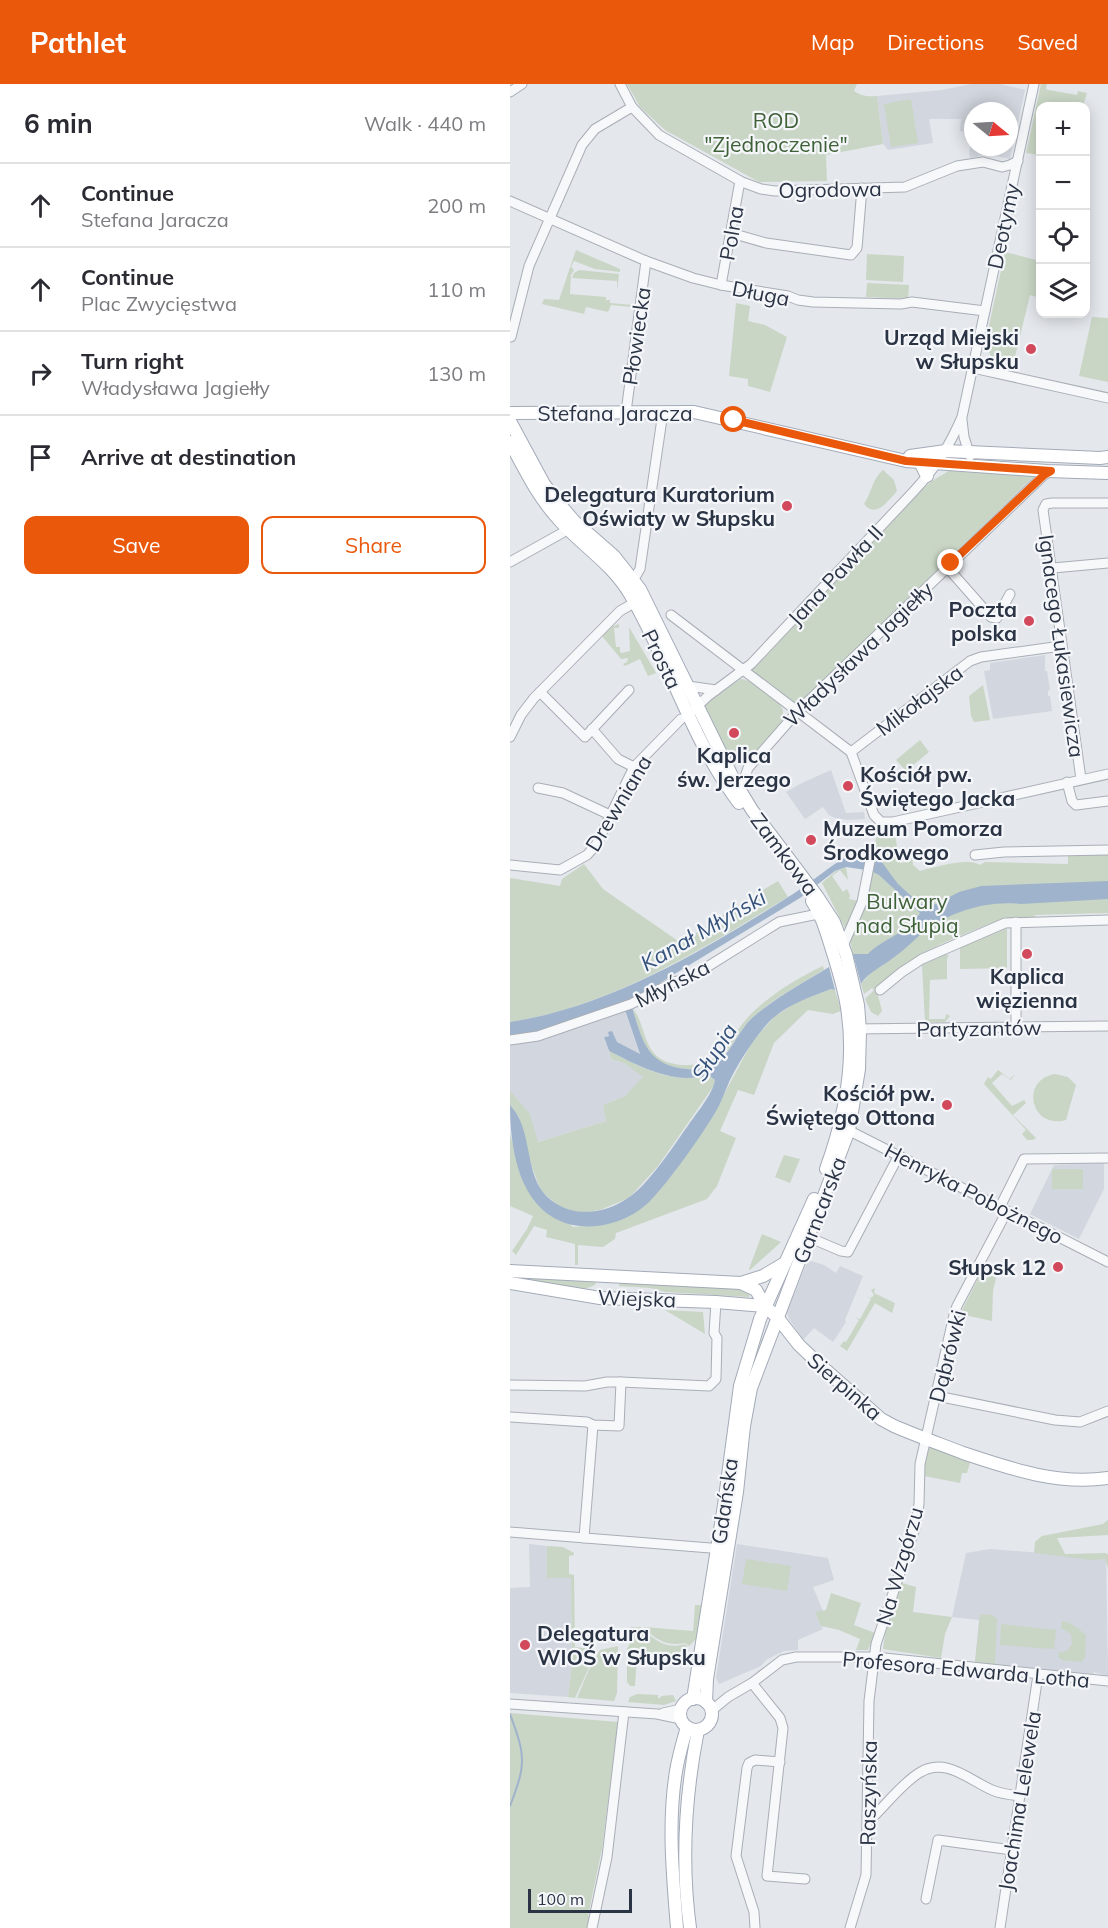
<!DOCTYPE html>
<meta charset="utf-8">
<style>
:root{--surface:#fff;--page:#f7f7f7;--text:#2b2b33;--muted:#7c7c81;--line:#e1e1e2;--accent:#ea580c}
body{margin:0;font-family:Mulish,sans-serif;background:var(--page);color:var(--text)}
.controls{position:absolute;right:18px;top:18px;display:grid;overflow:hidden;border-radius:12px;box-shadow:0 3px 15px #0003}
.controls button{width:54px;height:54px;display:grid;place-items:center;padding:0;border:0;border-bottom:2px solid var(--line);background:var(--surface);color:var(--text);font:30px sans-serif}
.compass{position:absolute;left:454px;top:18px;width:54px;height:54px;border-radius:50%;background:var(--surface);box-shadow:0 3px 15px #0003;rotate:108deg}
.scale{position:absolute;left:18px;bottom:15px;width:104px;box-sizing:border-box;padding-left:6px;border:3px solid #2b3445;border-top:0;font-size:16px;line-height:21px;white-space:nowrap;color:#2b3445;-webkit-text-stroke:4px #f4f6f9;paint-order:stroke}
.stop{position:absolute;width:18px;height:18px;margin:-14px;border:4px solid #ea580c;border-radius:50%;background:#fff}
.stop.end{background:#ea580c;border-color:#fff;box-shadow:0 2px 6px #0008}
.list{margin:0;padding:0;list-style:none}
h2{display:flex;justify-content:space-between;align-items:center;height:78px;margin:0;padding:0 24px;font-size:26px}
h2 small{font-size:20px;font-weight:400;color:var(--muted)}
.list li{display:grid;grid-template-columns:39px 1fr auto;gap:18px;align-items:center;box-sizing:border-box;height:84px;padding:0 24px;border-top:2px solid var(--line)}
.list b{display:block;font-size:22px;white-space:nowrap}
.list p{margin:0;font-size:20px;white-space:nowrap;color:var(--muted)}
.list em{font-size:20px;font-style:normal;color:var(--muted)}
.actions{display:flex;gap:12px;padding:18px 24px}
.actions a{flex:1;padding:14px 0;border:2px solid var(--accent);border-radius:12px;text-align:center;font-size:21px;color:var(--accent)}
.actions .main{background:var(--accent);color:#fff}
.icon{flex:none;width:33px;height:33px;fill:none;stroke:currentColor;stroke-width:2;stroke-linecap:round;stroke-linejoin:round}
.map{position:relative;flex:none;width:598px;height:1844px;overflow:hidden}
header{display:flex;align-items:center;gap:36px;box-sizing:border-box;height:84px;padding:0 30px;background:var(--accent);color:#fff}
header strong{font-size:28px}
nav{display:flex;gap:33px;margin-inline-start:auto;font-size:21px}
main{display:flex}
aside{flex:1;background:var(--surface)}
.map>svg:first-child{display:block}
.built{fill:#d2d6de;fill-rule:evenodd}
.green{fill:#c9d6c5}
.water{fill:#9fb4cc}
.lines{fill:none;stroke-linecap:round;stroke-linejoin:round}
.stream{stroke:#9fb4cc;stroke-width:2}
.minor-casing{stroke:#a9aeb7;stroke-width:11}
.major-casing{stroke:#a3abb8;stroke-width:14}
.minor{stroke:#f7f8fa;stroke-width:9}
.major{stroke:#fff;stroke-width:12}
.route{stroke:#ea580c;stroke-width:8}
.poi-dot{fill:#d1495b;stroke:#f4f6f9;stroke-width:2}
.labels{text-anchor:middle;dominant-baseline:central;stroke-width:4.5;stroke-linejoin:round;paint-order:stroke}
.park-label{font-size:21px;fill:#3f6138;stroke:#f4f6f9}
.street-label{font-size:21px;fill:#2b3445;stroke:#f4f6f9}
.poi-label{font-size:21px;font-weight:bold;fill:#2b3445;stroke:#f4f6f9;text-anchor:end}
.water-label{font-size:22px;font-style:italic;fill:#34527a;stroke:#f4f6f9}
</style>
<header>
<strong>Pathlet</strong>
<nav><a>Map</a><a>Directions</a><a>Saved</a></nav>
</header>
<main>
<aside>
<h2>6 min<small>Walk · 440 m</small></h2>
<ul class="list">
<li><svg class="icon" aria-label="ahead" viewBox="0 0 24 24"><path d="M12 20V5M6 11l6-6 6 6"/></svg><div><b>Continue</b><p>Stefana Jaracza</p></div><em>200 m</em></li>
<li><svg class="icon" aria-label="ahead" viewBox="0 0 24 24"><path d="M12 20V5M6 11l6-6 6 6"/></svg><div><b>Continue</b><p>Plac Zwycięstwa</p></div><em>110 m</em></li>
<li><svg class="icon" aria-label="right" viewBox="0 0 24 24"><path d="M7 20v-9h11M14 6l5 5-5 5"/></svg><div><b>Turn right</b><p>Władysława Jagiełły</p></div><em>130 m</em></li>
<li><svg class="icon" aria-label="arrive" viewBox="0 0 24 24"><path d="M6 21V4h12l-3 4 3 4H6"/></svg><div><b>Arrive at destination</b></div></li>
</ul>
<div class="actions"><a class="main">Save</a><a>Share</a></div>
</aside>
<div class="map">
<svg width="598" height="1844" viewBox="0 0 598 1844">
<rect width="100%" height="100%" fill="#e4e7ec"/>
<g class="built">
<path d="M461,0H490L515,6L500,75L476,70L461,74L459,71L462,50L450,47L451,35H419L423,59L378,66L373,60L367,12L432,6ZM463,27H499V63H463Z"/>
<path d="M535,571V587H537L540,606L538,607V612H540L542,627L483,635L474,587L480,586V579Z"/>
<path d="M321,686L336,729L354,728L355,735L338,736L325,734L319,731L313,723L295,735L276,708L292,699Z"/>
<path d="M113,920L130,971L107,958L99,951L94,953L101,975L114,979L134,993L115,1012L93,1021L96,1037L27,1058L20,1030L0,1007V951L30,946Z"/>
<path d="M594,1079V1105L569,1155L520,1130L544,1081Z"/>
<path d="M298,1176L314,1181L326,1189L330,1182L353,1192L335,1236L336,1238L323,1258L304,1244L293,1256L278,1233L277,1228Z"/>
<path d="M19,1460L37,1462V1493L61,1494L62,1580L58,1613L0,1609V1504L20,1503Z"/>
<path d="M227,1460L318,1474L324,1496L303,1503L313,1527L305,1529L313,1545L288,1556V1566L274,1567L256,1576L251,1582L209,1600L206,1594Z"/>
<path d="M480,1465L569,1472L596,1471L598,1592L584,1588L583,1590L465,1578L469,1536L442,1533L456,1469Z"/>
</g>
<g class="green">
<path d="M117,0H347L344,7C351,12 358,13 367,12L373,60L316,71L317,97L249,98L155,46L130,23Z"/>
<path d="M531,0H537L536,5L539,6L567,11L568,7L577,9L573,22H530V71L516,69Z"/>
<path d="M401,15L408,59L381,63L374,20Z"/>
<path d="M66,166L110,185V188L85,185L64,177L61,183L64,186L61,191L60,210L96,213V216H100V219L123,221V223L101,221L98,228L76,223L74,230L32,220L34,215L49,216Z"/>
<path d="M495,168L530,177V214L520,211L504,277L481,272L475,260Z"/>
<path d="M357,170L394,172L393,198L356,196Z"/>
<path d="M69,186L109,190L107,207V197L62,194L64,189Z"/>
<path d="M357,199L399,201L398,215L356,213Z"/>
<path d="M226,219L240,222L238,237L255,241L277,253L260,308L238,302V295L219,292Z"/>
<path d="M582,233L598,234V298L569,292Z"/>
<path d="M442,385L524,392L289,620L286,621L241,587L407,409L422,397Z"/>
<path d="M373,386L384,396L387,407C378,417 366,435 354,420C363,406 361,397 373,386Z"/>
<path d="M109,540V544H104L106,563H110V568L112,569L120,567L119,543L146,589L138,592L130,575L115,582L113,580L117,578L118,574L111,575L92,552L103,542Z"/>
<path d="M231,595C242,596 268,613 272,624C274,629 273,634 271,639C259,652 240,681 221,681L193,621Z"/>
<path d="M473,601L480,636L464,638L461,632L459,612Z"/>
<path d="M410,656L419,668L396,687L386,676Z"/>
<path d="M393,744L394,749L385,751L390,779L401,777L402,772L403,781L410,787C424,783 460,773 470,781L475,778L558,780V769L598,770V829L524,831L528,835H499L496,833C453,852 395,868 367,908L372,927L368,932L361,928L355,915L364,906L362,904L354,910L351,900L359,891L354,872L343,870L339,852L360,791L366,754L370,749Z"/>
<path d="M74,780L93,805L171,859L236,816L268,797L278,813C192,865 101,923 0,938V794L50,802L52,795Z"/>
<path d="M336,783L338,796L330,786L322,792L333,808L337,805L340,811L339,815L349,817L337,848L312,799L326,787Z"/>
<path d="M497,844V884L450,885V864Z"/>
<path d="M436,870L439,872L437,874V895L420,896L419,935H435L436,930L440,932L435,938H415L412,881Z"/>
<path d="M313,882L314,886C289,901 261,916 240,936C228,948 222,964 210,976C194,992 151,986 138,968C130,956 127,937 122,924C135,937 132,963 151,975C164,983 186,983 200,976C215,969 228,943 240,931C260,911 287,894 313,882Z"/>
<path d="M321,905L325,906L331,927L323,930L298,926L264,959L244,1011L228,1006L210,1047L226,1054L207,1102L197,1115L106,1149L105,1155L93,1163L68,1161V1181H65V1160L36,1153L37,1146L24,1142L6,1171L2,1167L17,1145L23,1132L0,1122V1050L14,1099L63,1143L97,1140L112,1135L139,1117L177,1069L212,1014L242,958L257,941L264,933L285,919Z"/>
<path d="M99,967C120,977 143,991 166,993C177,995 189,993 200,992L205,996V1000L148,1082L119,1114L90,1126L77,1128H65L49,1122L31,1107L18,1072L9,1033L0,1021V1007L20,1030L28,1058L96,1037L93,1021L115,1012L133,993L114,979L101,975Z"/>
<path d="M488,986L500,995L505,990L501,996L492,990L482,999L502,1022L514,1016L516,1019L503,1031L526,1054L523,1056H517L512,1050L516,1046L474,1000L478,993L481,995Z"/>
<path d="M545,990L558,993L566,1001L556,1036C521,1046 509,996 545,990Z"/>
<path d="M274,1071L290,1075L280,1099L265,1093Z"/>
<rect x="542" y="1085" width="31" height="20"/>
<path d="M252,1150L271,1158L240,1186L239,1185Z"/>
<path d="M472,1187L486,1194L483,1207L482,1237L450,1230Z"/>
<path d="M3,1191L84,1196L86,1200C71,1212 26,1198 7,1195Z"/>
<path d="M110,1197L220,1202L241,1207L239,1213L156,1208L140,1204L109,1202Z"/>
<path d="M365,1204L364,1209L385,1219L382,1229L365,1219L337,1267L330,1262L334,1257L336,1258L349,1236L345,1233L350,1235L361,1215L356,1212L361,1214L364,1211L361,1206Z"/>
<path d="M155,1226L193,1228L195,1250Z"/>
<path d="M420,1362L461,1375L457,1389H452L450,1399L414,1392V1380Z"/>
<path d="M598,1436V1451L547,1454L555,1470L596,1469L598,1471V1484L595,1475L581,1476L524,1469L525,1458L532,1452L593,1440Z"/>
<path d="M37,1462L53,1463L64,1469V1471L59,1472V1490L64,1491L65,1563L87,1566L65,1614L58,1613L62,1580L61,1494H37Z"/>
<path d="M236,1475L281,1482L277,1507L232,1500Z"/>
<path d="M392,1499L406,1503L403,1528L442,1533L435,1550L431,1574L373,1565L375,1550Z"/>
<path d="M321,1509L351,1519L344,1541L365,1549L358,1566H346L350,1555L329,1546L311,1542L305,1528L316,1526Z"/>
<path d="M185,1521H193L186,1555L179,1562L175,1559C160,1563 144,1556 134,1543L183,1547Z"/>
<path d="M470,1530L482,1531L487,1535L485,1580L465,1578Z"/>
<path d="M552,1537C559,1537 570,1546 576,1551L575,1573L572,1578L552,1576L549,1574L548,1569L557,1567L562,1560L561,1550L551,1544Z"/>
<path d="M491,1540L546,1546L544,1565L490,1561Z"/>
<path d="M120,1543H131C144,1556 156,1566 175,1560L178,1563L161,1573L147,1572L146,1577L136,1576L134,1571L127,1572L125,1602H120L117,1598V1565C122,1555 123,1559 119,1547Z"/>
<path d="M108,1562L107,1609L104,1617L67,1614L80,1583L90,1566Z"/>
<path d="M127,1610L148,1611V1614H150L151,1612L163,1611L166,1617L154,1621L118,1618L120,1613Z"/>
<path d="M0,1629L108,1638L92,1765L78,1832L81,1834L79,1844H0Z"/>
</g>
<g class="water">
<path d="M340,771L339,777H345L346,771L358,773L356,786L336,783L325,787L290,814L120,917C132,952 133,981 177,985C186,986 200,984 208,978C219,971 229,946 242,934C265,914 293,899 319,883L325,906L321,905C298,914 275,921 258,939C243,956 230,976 220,996C215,1007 211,1019 205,1029C189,1055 161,1095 140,1117C116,1141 74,1151 44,1134C7,1113 0,1060 0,1021C3,1025 6,1028 8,1032C22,1058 16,1097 41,1116C63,1134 95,1130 118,1114C138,1101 162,1064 177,1043C185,1031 203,1010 205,996L200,992C192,993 184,994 176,994C149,993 123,979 99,967L94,953L99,952L98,948L102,947L107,958L130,970L113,920C81,931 34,950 0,951V938C100,923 198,864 283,810C302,798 319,782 340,771Z"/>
<path d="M363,773L371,777L388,800L409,819L417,822L426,820L449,808L471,802L598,797V815L511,820C477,816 438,828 411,850C402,858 393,867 383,874C373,882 357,889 351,900L343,870H358C373,854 399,849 410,829L369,791L361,787Z"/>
</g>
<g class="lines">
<path class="stream" d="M0,1630C16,1673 16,1680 0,1722"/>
<defs>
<g id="minor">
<path d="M110,0L122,23L149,51L232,98L251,105L265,107L395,103L447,82L473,78L492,83L500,81L508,77"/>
<path d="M0,8L12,0"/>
<path d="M0,117L136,177L183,194L211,201L278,212L288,216L303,218L391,220L402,218L475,227"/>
<path d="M221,149L256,159L341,171L347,164L352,104"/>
<path d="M211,201L230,97"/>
<path d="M1,253L19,182L72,61L85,45L122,23"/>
<path d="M463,284L598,314"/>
<path d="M116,328L136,177"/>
<path d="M452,336L454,353L460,372"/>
<path d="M0,478L52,449L61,440"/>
<path d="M437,483L481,533L487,534L500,510"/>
<path d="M543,484L598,479"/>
<path d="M124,495L130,485L153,328"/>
<path d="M161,531L341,668L364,731L371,738H383L598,690"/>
<path d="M178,602L206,606"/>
<path d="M30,608L75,653L119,606"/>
<path d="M183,626L198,612L241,580L404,407C426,383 439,363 452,333L524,0"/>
<path d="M82,645L108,675L124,683"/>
<path d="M0,653L11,631L24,614L110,527L129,516"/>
<path d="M341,668L460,577L471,573L551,562"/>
<path d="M571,695L533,426L536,420L542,419H598"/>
<path d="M557,698L562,717L566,721L598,717"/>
<path d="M28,704L53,709L100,731"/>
<path d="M230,708L238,684L288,627L534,391L541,387"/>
<path d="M465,771L494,768L598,766"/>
<path d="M0,781L50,786L77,771L86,761L124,683L171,635"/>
<path d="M506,838V943"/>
<path d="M333,862L352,818L362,767"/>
<path d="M370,906L392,888L412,875L495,839L598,836"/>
<path d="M345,945L598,942"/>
<path d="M0,956L28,952L121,920L164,898L181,893L269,838L313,829"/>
<path d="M334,1044L598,1178"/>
<path d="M490,1123L514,1075L598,1074"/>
<path d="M298,1153L331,1167L338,1168L389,1071"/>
<path d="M0,1301L75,1302L97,1298H111L199,1302L206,1295L207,1254L204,1249L206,1218"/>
<path d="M427,1312L545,1336L570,1338L598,1327"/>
<path d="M0,1333L77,1338L83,1341L109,1342L111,1298"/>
<path d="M0,1448L213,1465"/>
<path d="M74,1454L83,1341"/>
<path d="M242,1599L270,1634L273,1644L257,1792L295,1795"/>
<path d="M0,1620L147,1630L171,1635"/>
<path d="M201,1627L218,1613L242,1599L272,1576L286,1573H365L598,1597"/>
<path d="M153,1629L171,1625"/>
<path d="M358,1733L365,1731C379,1717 393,1699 409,1689C435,1672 459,1696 482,1706C491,1710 501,1711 510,1712"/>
<path d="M416,1815L428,1756L502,1766"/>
<path d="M82,1844L97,1773L114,1628"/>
<path d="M245,1844L244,1828L226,1772L237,1684L239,1679L245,1676L270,1678"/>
<path d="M340,1844L356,1791L359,1617L366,1560L405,1444L409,1420L410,1380L444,1231L447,1222L497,1127"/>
<path d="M490,1844L528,1591"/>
</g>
<g id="major">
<path d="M0,329L184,328L396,377L537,387L598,389"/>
<path d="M0,337L34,400L46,416L64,437L104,472L130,505L225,698L242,726L307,812L324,838L336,870L348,921L350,946L349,985L339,1046L241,1304L234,1342L227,1408L197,1595L196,1618"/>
<path d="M0,358C15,386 29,415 51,438C75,464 101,479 120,510C160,578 181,656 229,719"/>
<path d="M400,372L436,367L590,374L598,373"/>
<path d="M410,378L417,392"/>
<path d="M302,817C313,833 317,851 323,869C329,889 336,910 338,931C345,982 333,1038 316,1085"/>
<path d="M0,1187L231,1199L253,1192L275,1179"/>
<path d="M0,1199L90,1214L206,1218L255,1222"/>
<path d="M231,1199L246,1206L255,1222L267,1233L289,1261L309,1280L371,1335L384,1342C407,1352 430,1360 453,1369C501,1385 547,1401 598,1394"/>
<circle cx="186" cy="1630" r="16"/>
<path d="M183,1615L214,1421L230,1302L250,1235L304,1115"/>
<path d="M167,1844C163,1794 158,1743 165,1694C167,1677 172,1660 177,1643"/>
<path d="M180,1844C171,1777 175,1712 188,1646"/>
</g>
</defs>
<use href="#minor" class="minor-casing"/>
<use href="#major" class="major-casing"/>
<use href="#minor" class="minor"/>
<use href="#major" class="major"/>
</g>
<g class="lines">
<path class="route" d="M224,336L396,377L541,387L534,391L441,479"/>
</g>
<g class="poi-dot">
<circle cx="521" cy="265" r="6"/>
<circle cx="277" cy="422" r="6"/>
<circle cx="519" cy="537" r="6"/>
<circle cx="224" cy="649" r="6"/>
<circle cx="338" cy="702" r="6"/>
<circle cx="301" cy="756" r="6"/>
<circle cx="517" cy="870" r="6"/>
<circle cx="437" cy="1021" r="6"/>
<circle cx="548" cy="1183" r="6"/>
<circle cx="15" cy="1561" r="6"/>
</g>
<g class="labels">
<g class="park-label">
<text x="266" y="36">ROD<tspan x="266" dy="24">"Zjednoczenie"</tspan></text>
<text x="397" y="817">Bulwary<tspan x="397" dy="24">nad Słupią</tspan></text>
</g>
<g class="street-label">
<text transform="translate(320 105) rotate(-1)">Ogrodowa</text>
<text transform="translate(493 142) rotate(-78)">Deotymy</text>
<text transform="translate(221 149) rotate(-80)">Polna</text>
<text transform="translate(251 209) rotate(11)">Długa</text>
<text transform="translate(126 252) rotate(-82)">Płowiecka</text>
<text x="105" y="329">Stefana Jaracza</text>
<text transform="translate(325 491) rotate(-47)">Jana Pawła II</text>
<text transform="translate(552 562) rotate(82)">Ignacego Łukasiewicza</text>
<text transform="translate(348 570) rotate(-44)">Władysława Jagiełły</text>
<text transform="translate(152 575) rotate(64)">Prosta</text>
<text transform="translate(409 616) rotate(-37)">Mikołajska</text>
<text transform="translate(108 719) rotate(-59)">Drewniana</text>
<text transform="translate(275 770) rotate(53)">Zamkowa</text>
<text transform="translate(162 899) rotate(-27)">Młyńska</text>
<text transform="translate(469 944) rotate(-1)">Partyzantów</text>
<text transform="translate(464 1109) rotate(27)">Henryka Pobożnego</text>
<text transform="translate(309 1126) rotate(-69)">Garncarska</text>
<text transform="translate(127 1214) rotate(2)">Wiejska</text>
<text transform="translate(437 1272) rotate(-76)">Dąbrówki</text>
<text transform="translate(335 1302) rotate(41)">Sierpinka</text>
<text transform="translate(214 1417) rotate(-82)">Gdańska</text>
<text transform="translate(389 1482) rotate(-74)">Na Wzgórzu</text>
<text transform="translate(456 1585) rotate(5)">Profesora Edwarda Lotha</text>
<text transform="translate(358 1709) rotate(-89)">Raszyńska</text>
<text transform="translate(509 1717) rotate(-81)">Joachima Lelewela</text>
</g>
<g class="poi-label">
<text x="509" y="253">Urząd Miejski<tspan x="509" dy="24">w Słupsku</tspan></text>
<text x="265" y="410">Delegatura Kuratorium<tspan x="265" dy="24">Oświaty w Słupsku</tspan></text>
<text x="507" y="525">Poczta<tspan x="507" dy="24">polska</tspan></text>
<text x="224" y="671" text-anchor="middle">Kaplica<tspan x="224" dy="24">św. Jerzego</tspan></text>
<text x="350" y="690" text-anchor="start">Kościół pw.<tspan x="350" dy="24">Świętego Jacka</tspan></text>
<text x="313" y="744" text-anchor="start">Muzeum Pomorza<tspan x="313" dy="24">Środkowego</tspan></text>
<text x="517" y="892" text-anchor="middle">Kaplica<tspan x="517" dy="24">więzienna</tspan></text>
<text x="425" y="1009">Kościół pw.<tspan x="425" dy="24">Świętego Ottona</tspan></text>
<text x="536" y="1183">Słupsk 12</text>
<text x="27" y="1549" text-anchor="start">Delegatura<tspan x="27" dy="24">WIOŚ w Słupsku</tspan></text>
</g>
<g class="water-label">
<text transform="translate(193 846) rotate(-30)">Kanał Młyński</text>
<text transform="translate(204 968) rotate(-57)">Słupia</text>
</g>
</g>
</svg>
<div class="controls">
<button>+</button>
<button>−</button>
<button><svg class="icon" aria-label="locate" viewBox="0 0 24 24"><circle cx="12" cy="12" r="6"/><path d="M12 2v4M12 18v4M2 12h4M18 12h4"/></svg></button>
<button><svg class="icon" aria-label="layers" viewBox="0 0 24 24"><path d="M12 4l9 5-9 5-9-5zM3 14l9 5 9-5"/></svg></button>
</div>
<svg class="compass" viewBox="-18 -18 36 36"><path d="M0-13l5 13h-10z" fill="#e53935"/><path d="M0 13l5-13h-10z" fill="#7c7c81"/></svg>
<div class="scale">100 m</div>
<div class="stop" style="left:224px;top:336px"></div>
<div class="stop end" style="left:441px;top:479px"></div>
</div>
</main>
